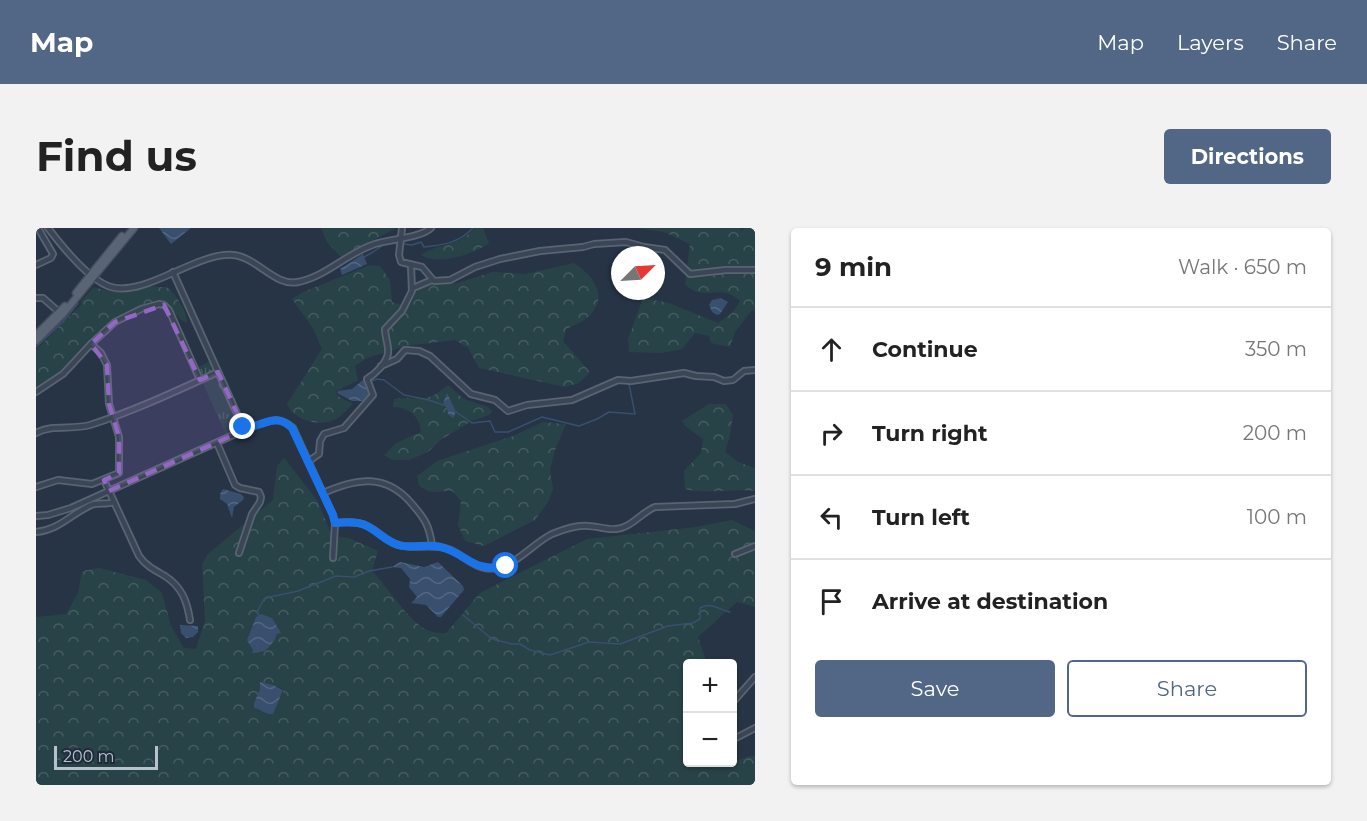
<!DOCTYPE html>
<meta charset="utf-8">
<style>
:root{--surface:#fff;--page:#f2f2f2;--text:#222;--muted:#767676;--line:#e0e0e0;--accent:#526685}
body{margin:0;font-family:Montserrat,sans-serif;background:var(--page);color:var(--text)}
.controls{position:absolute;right:18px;bottom:18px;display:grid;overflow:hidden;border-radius:6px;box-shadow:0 2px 4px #0004}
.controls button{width:54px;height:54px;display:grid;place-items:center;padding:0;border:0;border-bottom:2px solid var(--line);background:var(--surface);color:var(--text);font:30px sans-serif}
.compass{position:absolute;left:575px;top:18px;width:54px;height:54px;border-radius:50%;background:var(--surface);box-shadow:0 2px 4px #0004;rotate:66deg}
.scale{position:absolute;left:18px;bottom:15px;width:104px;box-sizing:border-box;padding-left:6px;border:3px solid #b8c1ce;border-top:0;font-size:16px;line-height:21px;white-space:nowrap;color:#b8c1ce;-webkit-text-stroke:4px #1f2b3b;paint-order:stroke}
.stop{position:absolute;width:18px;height:18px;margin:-14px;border:4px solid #1a73e8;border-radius:50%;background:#fff}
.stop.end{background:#1a73e8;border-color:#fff;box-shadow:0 2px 6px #0008}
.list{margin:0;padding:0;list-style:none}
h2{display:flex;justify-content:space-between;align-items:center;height:78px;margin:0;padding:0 24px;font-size:26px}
h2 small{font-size:20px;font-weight:400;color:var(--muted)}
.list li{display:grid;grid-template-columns:39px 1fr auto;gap:18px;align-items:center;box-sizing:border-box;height:84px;padding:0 24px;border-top:2px solid var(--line)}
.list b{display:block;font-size:22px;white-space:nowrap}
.list em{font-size:20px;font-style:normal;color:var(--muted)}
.actions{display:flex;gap:12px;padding:18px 24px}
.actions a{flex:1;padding:14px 0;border:2px solid var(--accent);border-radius:6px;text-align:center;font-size:21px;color:var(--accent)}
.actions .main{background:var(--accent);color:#fff}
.icon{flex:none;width:33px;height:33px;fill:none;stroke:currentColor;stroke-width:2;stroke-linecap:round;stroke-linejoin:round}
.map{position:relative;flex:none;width:719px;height:557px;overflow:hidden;border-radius:6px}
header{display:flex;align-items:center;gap:36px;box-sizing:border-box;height:84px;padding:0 30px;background:var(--accent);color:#fff}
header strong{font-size:28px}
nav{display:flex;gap:33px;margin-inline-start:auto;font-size:21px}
.intro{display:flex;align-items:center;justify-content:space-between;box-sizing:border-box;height:144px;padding:0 36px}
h1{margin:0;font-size:42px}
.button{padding:15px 27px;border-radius:6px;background:var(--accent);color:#fff;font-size:21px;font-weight:700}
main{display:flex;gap:36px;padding:0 36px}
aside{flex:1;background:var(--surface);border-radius:6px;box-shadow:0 2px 4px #0004}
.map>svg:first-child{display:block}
.forest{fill:url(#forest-crowns);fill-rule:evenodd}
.park{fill:url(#park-tufts)}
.water{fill:url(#water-waves)}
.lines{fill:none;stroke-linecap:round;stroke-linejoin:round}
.stream{stroke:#384f6e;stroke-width:1.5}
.minor-casing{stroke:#596472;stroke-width:8}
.major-casing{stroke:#444f5e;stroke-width:9}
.minor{stroke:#3a4655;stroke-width:4.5}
.major{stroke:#596575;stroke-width:6}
.route{stroke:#1a73e8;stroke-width:8}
.marked{fill:#9368c5;fill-opacity:0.2;stroke:#9368c5;stroke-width:4.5;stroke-dasharray:12 8;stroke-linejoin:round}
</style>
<header>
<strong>Map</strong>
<nav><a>Map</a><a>Layers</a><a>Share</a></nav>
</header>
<div class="intro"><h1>Find us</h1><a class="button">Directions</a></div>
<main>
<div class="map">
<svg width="719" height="557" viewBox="0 0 719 557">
<defs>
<pattern id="forest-crowns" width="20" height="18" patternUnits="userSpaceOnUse" patternTransform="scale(1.5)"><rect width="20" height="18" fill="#284347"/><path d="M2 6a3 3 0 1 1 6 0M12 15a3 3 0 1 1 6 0" fill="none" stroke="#455c60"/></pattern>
<pattern id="park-tufts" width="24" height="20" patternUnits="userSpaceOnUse" patternTransform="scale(1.5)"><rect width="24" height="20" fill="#284347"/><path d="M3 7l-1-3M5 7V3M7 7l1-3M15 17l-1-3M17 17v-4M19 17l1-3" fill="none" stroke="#455c60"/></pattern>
<pattern id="water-waves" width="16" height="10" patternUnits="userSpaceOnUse" patternTransform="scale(1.5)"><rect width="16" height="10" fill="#384f6e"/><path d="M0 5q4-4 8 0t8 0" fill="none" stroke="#536782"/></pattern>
</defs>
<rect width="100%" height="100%" fill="#263446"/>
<g class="forest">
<path d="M285,0H360L305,29L291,14Z"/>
<path d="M439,0H447L453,15C439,26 401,38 385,27C403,14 421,20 439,0Z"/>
<path d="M602,0H704L705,3L709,0H719V83L716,82L699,104L694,119L675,115L673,108L659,105L646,121L626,125L593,124L592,111L607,70L633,75L682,95L696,85L704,73C687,58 680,68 662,64C657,64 653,59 649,57L654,16L628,4Z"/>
<path d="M538,35C555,46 573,66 555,86C549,93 539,97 530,101L527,113L554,144L543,155L529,159L443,140L432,120L419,112L370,118L331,130L319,138L322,152L299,164L302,168L317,176C311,181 305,189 298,192C283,199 257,192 251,176L286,121L277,100L256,71L265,65L334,37L344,38L354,52L356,74L373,79L383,59L390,57L422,55L456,44L489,46Z"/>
<path d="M114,58L133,60C141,70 151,82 151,95C138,89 138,79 122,72L102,78L78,91L53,112L22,145L0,160V122L45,77V73L58,59C80,67 92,63 114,58Z"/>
<path d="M412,157L428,171L452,179L456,183L453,187L436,193L406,211L392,224L373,232H356L348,227L360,215L385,204C384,188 372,179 357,179L358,171C384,168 389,177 412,157Z"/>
<path d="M673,176H690L697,187L694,207L689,224L702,234L719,240V263C696,260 671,267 649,261L648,243L665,225L667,211L649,198L646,193Z"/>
<path d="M507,194L530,196L519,222L514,241L517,261L512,274L499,292L448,318L429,313L422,297L425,273L416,263L394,264L383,258L381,248L401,233L477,208Z"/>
<path d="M248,230L281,272L294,303L303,309L313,310L342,323L336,343C354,361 370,391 391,402C397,405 404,405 410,405L444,365L551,311L660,299L696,292L719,303V379L701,374L662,409L671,435L652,436V534L694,535L714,528H719V557H0V389L30,386L42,365L46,343L63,340L110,352L126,365L135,398L148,420L160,421L169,393L166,336L172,326L237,272L241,238ZM220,389L245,405L241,406L238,413L217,422L213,406ZM224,454L246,460L247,464L232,486L218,475L224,461Z"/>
</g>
<g class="park">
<path d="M174,133L177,141V145L167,149L164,148L160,140Z"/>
<path d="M179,147L181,148L202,198L199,202L190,207L166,153Z"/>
</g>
<g class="water">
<path d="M123,0H155L135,16Z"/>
<path d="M327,26L331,36L306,47L304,41Z"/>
<path d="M685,70L692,74L684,86L681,87L676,84L673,77L676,72Z"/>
<path d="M328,151L335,166L329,173H316L301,165L302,163L316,161Z"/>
<path d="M411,165L420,184L417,190L412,186L411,180L407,176Z"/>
<path d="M187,261L205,266L208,269L207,272L198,279L196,290L191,276L184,271V266Z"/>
<path d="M364,334L388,339L402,334L427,358L428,362L405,389H402L390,377L375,375L381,369L373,359L374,351L365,340L356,339Z"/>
<path d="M225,386L236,390L245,405L241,406L238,413L229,423L216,425L217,422L211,412L220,389Z"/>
<path d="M144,397L162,398V404L157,409L150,410L145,405Z"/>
<path d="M224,454L237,457L247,462L237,486C230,487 225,481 218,480V475L224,461Z"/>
</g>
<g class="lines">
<g class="stream">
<path d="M351,15H360"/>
<path d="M367,16L376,17L385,14L388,19C407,17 423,15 437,0"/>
<path d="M328,29L337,24L347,17"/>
<path d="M0,119L27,94L42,75"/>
<path d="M333,154L341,151L348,152L368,167L393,172L407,177"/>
<path d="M420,184L436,195L454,193L459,204H472L506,189L543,198L561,191L573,184L599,186L593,156"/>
<path d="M223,387L221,384L228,371L234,369L262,363L300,348L318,349L333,343L356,339"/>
<path d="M427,387L456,411L476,416H484L494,422L514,427L553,414L584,416L632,398L657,395L664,391V380C675,373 682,382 694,384"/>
</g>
<defs>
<g id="minor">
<path d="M12,0C25,17 54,53 75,59C110,69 160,24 197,27C221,29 239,59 262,54C291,48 311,25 339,16C355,11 384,10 395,0"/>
<path d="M366,0L363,27L365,34L386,39L398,53L414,52L439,39L464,31L504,23L547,19L558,16L590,14L608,19L629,22L654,46L690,42H719"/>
<path d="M0,37L15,30L17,26L2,0"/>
<path d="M137,44L207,199"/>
<path d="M377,60L396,52"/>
<path d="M0,70H7L23,84"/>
<path d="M345,138L361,131L369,122L383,123L394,128L435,166L459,172L472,183L491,177L536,172L582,152L595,153L648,145L660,148L678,149L688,153L697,152L708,143L719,142"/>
<path d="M0,164L27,146L55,116L79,94L105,81L123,76L128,77L133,82L164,152"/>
<path d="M207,199C226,201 238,182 257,200L297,287L299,295L297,330"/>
<path d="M0,205C17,196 35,202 54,197C98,183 140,163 182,144"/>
<path d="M181,215L199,257L204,260L223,264L225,269L224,274L216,286L203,325"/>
<path d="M273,233L283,226L284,213L288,206L308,200L337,167L331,151C339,146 351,135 352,125C353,118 349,109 349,101L366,83L376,63L375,38"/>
<path d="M68,252L103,328C110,338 119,342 129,348C146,359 151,373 154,392"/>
<path d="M0,259L22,252L56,256L83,245V209L73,176L71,137L65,125L55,116"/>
<path d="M287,265C321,250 350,245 376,276C389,291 393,297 396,317"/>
<path d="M0,288L12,287L35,280L204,204L207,199"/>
<path d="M299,295C309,294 321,293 331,298C342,303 350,313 362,317C379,322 395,315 412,321C425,325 435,338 449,340C475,345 495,316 516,306C526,302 542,297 552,298C561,298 571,302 580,301C595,300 606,284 619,279L699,276L719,271"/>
<path d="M0,304C23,302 35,286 55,277C62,274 70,277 78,274"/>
<path d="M699,326L719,318"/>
<path d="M696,475L719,449"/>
<path d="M696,512L719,500"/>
</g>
<g id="major">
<path d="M40,65L86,8"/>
<path d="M0,107L29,78"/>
<path d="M0,113L26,87L98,0"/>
</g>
</defs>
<use href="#minor" class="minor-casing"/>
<use href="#major" class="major-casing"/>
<use href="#minor" class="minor"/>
<use href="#major" class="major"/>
</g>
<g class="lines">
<path class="route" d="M207,199C226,201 238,182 256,200L297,287L299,295C309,294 322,293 331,298C343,304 350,314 363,317C377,321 391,315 405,319C433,327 437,345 470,338"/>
</g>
<path class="marked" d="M128,77L164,152L182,144L206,196L204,204L73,263L68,252L83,245V209L73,176L71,137L55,116L79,94Z"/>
</svg>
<div class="controls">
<button>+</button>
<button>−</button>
</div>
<svg class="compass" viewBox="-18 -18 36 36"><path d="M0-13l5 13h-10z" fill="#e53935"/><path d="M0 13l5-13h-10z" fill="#767676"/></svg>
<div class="scale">200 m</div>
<div class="stop" style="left:470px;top:338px"></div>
<div class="stop end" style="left:207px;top:199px"></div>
</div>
<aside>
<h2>9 min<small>Walk · 650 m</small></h2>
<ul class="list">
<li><svg class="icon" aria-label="ahead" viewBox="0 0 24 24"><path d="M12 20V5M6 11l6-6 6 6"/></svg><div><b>Continue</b></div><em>350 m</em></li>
<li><svg class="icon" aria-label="right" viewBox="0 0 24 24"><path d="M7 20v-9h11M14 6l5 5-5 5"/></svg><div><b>Turn right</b></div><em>200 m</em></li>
<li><svg class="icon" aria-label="left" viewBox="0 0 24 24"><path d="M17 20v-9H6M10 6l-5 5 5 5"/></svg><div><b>Turn left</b></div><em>100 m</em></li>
<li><svg class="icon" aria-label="arrive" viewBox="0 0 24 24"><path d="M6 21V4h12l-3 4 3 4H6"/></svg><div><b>Arrive at destination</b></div></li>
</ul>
<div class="actions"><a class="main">Save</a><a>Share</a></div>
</aside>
</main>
